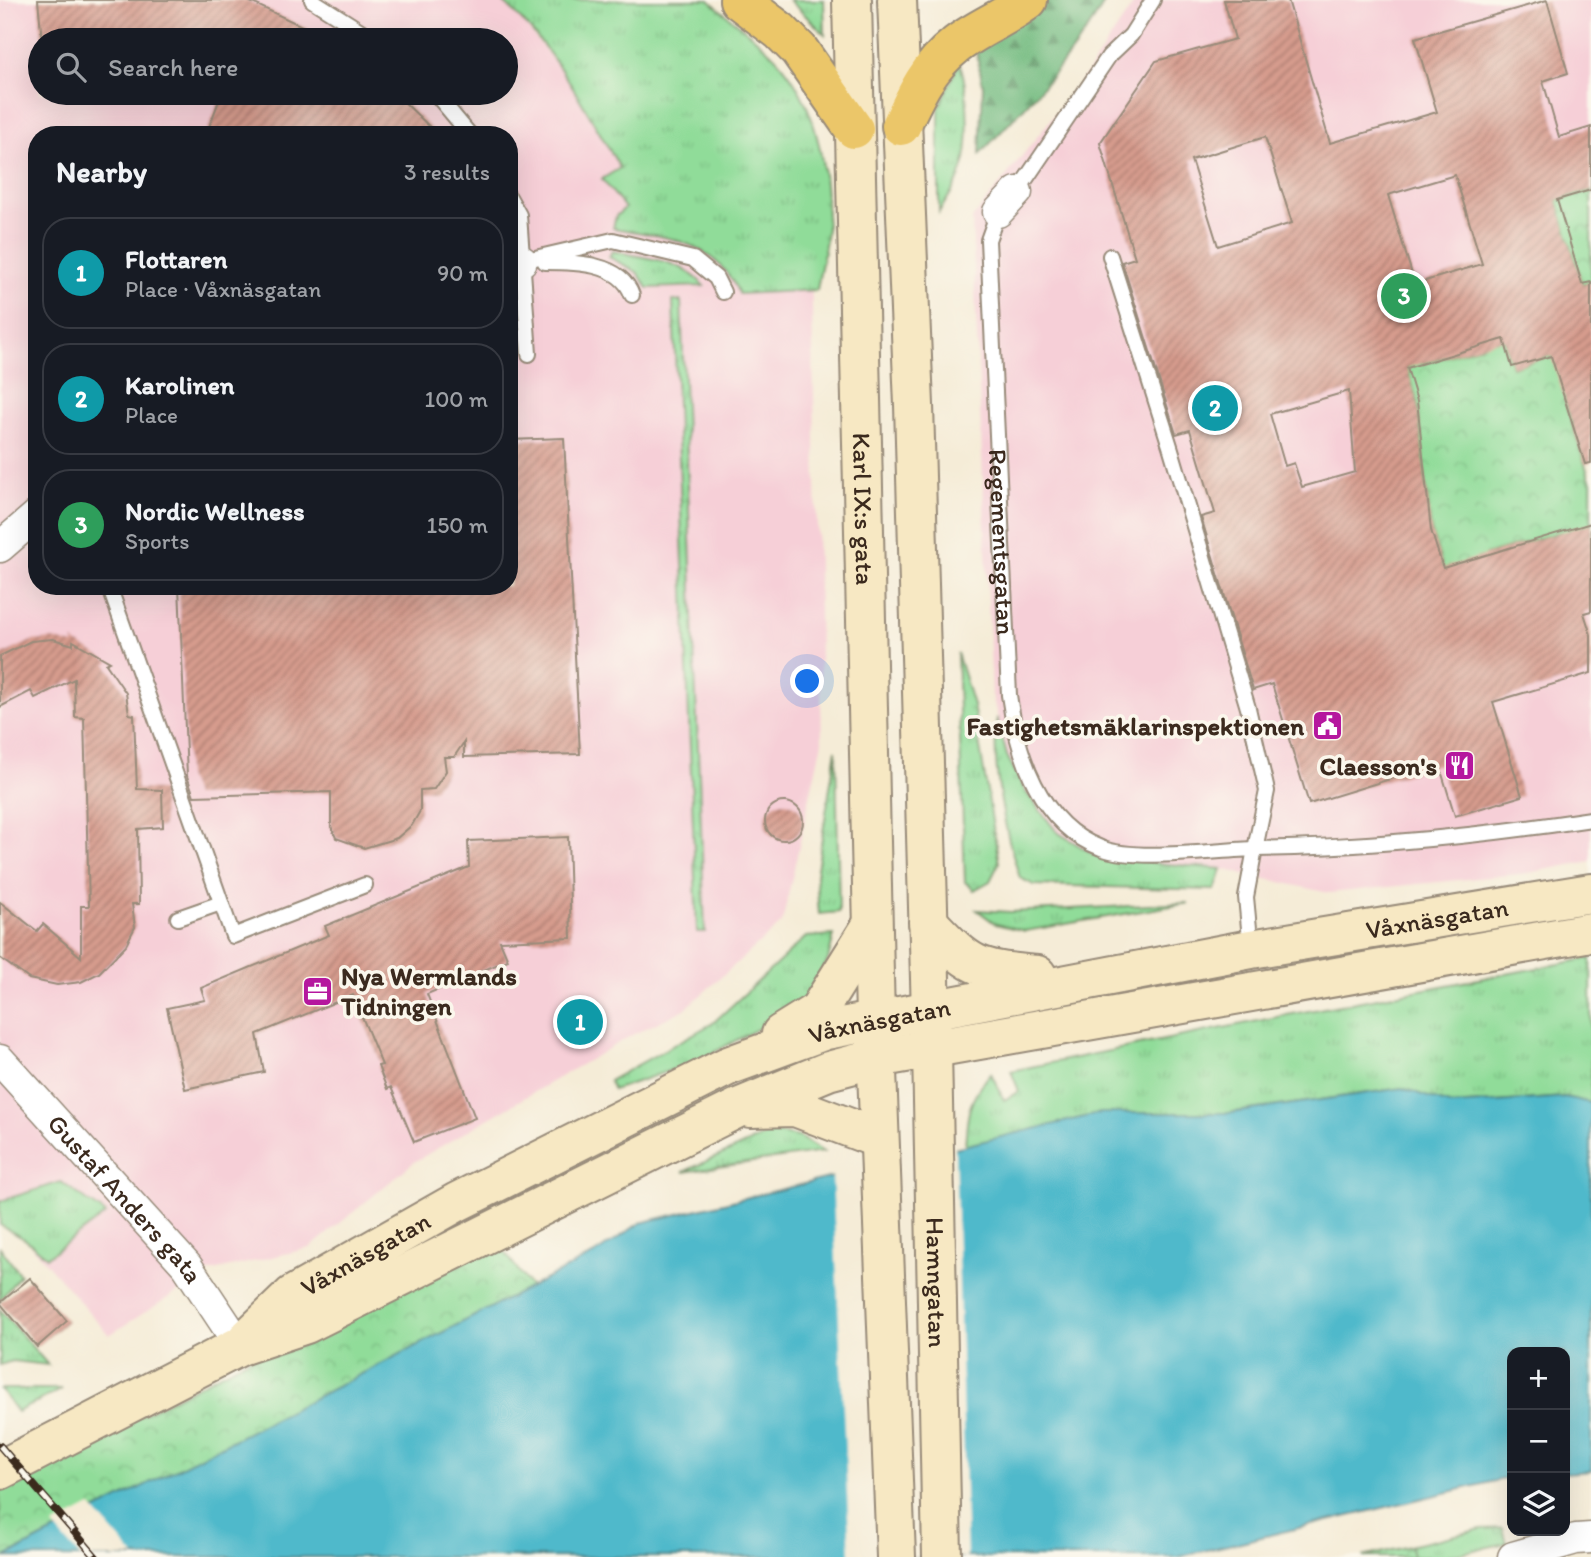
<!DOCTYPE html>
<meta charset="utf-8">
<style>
:root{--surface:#171b24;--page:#242831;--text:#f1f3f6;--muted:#9ea1a6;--line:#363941;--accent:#1a73e8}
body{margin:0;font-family:Itim,sans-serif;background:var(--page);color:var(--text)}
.controls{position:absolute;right:21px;bottom:21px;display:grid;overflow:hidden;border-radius:14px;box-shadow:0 7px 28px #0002}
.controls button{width:63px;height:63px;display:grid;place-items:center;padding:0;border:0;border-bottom:2px solid var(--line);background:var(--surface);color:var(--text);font:35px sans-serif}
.you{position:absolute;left:808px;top:682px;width:24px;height:24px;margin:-18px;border:5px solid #fff;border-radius:50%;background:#1a73e8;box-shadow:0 0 0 10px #1a73e833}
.badge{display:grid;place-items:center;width:46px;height:46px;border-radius:50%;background:var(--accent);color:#fff;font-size:23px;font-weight:700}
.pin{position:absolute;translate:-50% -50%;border:4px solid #fff;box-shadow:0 2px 7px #0006}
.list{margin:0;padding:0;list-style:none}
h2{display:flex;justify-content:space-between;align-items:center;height:91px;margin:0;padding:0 28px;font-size:30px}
h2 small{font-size:23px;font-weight:400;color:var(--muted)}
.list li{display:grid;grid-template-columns:46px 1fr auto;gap:21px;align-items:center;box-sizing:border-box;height:112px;margin:0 14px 14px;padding:0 14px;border:2px solid var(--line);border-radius:28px}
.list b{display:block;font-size:26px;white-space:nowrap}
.list p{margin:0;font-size:23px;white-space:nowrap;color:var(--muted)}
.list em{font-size:23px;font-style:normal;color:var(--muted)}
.icon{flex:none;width:38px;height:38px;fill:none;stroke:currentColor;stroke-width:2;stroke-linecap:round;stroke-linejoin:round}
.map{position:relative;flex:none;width:1591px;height:1557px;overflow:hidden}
.search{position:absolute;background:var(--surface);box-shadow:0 7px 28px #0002;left:28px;top:28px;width:490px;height:77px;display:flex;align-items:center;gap:18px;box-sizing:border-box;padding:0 24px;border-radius:38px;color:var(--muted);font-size:26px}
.panel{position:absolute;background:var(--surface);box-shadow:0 7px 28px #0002;left:28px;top:126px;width:490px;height:469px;border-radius:28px}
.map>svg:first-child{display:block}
.built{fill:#f6cfd7;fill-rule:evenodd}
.grass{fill:url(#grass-tufts);stroke:#66835c;stroke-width:2}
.forest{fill:url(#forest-firs);stroke:#587350;stroke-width:2}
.park{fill:url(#park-crowns);stroke:#66835c;stroke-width:2}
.water{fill:#4fb9cb;stroke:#457274;stroke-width:2}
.pier{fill:#f5ecd7}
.building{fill:url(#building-hatch);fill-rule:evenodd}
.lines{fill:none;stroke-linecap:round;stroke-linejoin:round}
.lane-casing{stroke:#988b7a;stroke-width:18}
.street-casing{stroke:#988b7a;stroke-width:33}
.secondary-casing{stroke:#988b7a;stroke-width:42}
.highway-casing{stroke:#988b7a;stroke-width:42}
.lane{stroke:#fff;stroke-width:14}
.street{stroke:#fff;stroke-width:30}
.secondary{stroke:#f7e8c3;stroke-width:38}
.highway{stroke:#ebc669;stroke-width:38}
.rail-casing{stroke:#3b2a1e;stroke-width:8}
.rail{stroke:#fbf7ec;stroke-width:5;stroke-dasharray:16;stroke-linecap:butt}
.labels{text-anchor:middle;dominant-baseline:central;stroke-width:7;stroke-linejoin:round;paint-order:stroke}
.street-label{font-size:26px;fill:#3b2a1e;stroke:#fbf7ec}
.poi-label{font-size:26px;font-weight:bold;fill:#3b2a1e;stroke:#fbf7ec;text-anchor:end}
</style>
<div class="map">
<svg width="1591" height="1557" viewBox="0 0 1591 1557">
<defs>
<pattern id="grass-tufts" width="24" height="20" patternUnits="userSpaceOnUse" patternTransform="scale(1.75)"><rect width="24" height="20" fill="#90dc99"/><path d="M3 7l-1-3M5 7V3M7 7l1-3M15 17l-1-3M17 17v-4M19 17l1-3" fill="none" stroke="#7dbd83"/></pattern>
<pattern id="forest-firs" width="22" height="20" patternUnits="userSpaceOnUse" patternTransform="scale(1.75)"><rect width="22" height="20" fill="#74bc81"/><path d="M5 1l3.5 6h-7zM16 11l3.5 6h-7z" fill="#609969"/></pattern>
<pattern id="park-crowns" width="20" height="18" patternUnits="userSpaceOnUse" patternTransform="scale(1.75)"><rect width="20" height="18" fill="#90dc99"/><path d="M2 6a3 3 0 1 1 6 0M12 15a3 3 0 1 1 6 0" fill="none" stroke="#7dbd83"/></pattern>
<pattern id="building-hatch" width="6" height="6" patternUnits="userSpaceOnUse" patternTransform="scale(1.75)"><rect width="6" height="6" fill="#d69b8d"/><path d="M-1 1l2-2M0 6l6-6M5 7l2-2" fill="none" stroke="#af7f73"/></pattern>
</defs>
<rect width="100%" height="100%" fill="#fbf7ec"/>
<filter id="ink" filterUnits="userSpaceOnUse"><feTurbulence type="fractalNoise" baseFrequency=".0143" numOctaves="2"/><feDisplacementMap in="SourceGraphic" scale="14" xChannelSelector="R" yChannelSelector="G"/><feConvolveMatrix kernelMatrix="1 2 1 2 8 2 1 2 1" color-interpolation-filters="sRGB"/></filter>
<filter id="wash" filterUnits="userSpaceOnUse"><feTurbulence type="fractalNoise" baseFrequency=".00686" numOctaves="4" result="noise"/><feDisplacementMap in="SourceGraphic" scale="28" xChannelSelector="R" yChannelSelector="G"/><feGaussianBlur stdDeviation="1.57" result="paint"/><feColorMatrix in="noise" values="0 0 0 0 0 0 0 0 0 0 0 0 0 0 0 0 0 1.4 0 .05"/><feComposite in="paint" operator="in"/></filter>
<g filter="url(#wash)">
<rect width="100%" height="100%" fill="#f5ecd7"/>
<g class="built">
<path d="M0,0H501L514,11L571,83L620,168L811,264L822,742L782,923L685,1009L632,1035L414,1162L310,1248L209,1272L109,1335L26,1240L0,1225ZM40,40H506V93H40ZM37,135H509V586H37Z"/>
<path d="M1136,0H1591V192L1583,284L1591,282V344L1512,367L1499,323L1483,345L1424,363L1486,555L1561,532L1591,547V861L1528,873L1329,893L1222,869L1100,858L1057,832L1025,791L1007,756L992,695L972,219L1086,75Z"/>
</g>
<g class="grass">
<path d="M501,0H709C731,20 758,38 778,60C817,103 827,170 827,227C826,247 820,270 817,290L739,294C715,239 665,237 613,228L616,216L625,208L602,179L620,168C586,110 553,45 501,0Z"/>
<path d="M789,0H824L825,34Z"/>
<path d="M959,62C968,84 970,134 965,159C961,179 950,195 939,212V108Z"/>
<path d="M612,251C644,258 683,259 704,286L648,288L637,272L609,257Z"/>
<path d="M673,301H681L705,932H697Z"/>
<path d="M957,653L973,705L999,863L990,881L974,890L965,882Z"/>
<path d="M997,718L1007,756L1025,791L1057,832L1100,858L1222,869L1215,890L1034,885L1020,878C1005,834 991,765 997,718Z"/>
<path d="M836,750L839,912L819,914L816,876Z"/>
<path d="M1189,903L1025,931L996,924L977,910L1010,912Z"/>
<path d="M834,935L828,960L802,1005L698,1061L613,1090L609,1081L713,1023L806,937Z"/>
<path d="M1591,958V1103L1565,1097L1451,1105L1402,1088L1230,1113H1101L965,1147C967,1113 968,1100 991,1073L1004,1100L1019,1091L1011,1071L1287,1015Z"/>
<path d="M772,1132L799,1137L823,1152L683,1172Z"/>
<path d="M61,1182L106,1214L47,1257L26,1240L0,1225V1201Z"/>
<path d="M0,1247L20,1275L0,1300Z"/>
<path d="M0,1310L48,1365L12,1361L0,1365Z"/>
<path d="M0,1389H62L17,1412Z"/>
<path d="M1503,1528L1507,1543L1442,1557H1363L1481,1529Z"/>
</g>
<path class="forest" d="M1044,0H1106C1073,58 1026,106 980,154L983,86L976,50Z"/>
<g class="park">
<path d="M1591,190V282L1582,284L1557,200Z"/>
<path d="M1499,323L1512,367L1591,344L1565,401L1591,483V547L1560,532L1486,555L1450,590L1431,530L1417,401L1403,356L1424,363L1482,346Z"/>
<path d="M490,1232L535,1293L29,1557H0V1490Z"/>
<path d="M1411,1546L1413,1557H1363Z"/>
</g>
<path class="water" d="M1402,1088L1452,1105L1565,1097L1591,1103V1471L1565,1473V1352H1512V1477L1178,1557H5L595,1254L640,1223L1101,1113H1230Z"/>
<g class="pier">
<path d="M955,1146L967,1557H850L832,1175Z"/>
<path d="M91,1506L135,1557H80L53,1526Z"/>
</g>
<g id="blocks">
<g class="building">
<path d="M38,0H246L332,40H42Z"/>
<path d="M1224,0H1288L1330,143L1437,112L1415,38L1547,0L1568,73L1543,81L1559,137L1591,127V190L1557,200L1582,284L1591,282V463L1585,464L1551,356L1512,367L1504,339L1407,368L1417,401L1431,530L1443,568L1591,523V611L1584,613L1591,635V673L1493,702L1522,796L1455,816L1439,764L1309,804L1272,684L1253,690L1201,517L1215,513L1190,430L1176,434L1122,262L1135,258L1100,143L1156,61L1235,39ZM1265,137L1292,223L1218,246L1191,160ZM1455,175L1482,264L1415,284L1388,195ZM1349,391L1355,472L1302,487L1294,463L1285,466L1270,414Z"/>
<path d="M222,93H395L438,135H206Z"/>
<path d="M564,438L580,754L464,757V742L454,757H444L446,771L434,789L420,790V811L412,825L397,838L364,848L336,838L331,826V792L194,796L187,776L179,586H509V440Z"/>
<path d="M53,639L73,645V641L110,662L106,664L126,693L129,714L134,715L137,789L162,790L163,827L138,829L139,904H132L135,927L126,945L99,973L81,982L57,985L29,979L0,958V902L37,931L43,924L81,957V906H89L84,718L75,717L74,679L35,698L31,691L0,707V656L31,641Z"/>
<circle cx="784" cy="821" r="19"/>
<path d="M568,837L571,938L500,941L508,960L427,994L475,1118L414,1142L391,1087L387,1089L378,1066L382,1065L353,995L257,1034L264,1072L185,1089L167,1008L205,1000L201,988L329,935L325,926L469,867L468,841Z"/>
<path d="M30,1278L67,1321L37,1347L0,1303Z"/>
</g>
</g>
</g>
<g filter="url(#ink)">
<use href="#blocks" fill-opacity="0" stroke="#988b7a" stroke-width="2"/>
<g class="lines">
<defs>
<g id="lane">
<path d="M312,0L375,40"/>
<path d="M435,93L470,135"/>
<path d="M1017,192L1109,56L1131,35L1153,0"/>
<path d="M509,197L519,215L529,354"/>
<path id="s1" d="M998,212L988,240L1009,695C1017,753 1039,825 1101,848C1136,862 1215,850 1255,849L1246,897L1251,949"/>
<path d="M1110,256L1170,446L1248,708L1267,791L1255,849C1367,847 1480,836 1591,819"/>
<path d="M522,261L613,240L693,259L716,278L723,292"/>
<path d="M545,262C574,262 621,262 632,295"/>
<path d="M109,586L233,936L365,885"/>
<path d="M178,918L221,903"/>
</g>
<g id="street">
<path d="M998,212L1017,192"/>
<path d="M509,265L522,261"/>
<path d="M0,547L37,515"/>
<path id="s2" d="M0,1060L187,1266L240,1346"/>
<path d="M1513,1557L1576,1539L1591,1538"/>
</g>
<g id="secondary">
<path id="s3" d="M852,0L875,1019L896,1557"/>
<path id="s4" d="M897,0L914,405L932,1050L942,1557"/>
<path d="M928,922C972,968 974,969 1037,975"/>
<path d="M781,1034L818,1011L872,925"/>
<path d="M750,1108L795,1107L879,1139"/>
<path id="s5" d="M247,1339L293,1295L457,1202L728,1066L826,1030L1251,949L1591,893"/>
<path d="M0,1470L240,1346L306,1324L738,1108L828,1071L877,1058L1591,932"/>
</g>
<g id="highway">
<path d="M739,0L780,31L799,50L854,129"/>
<path d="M901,126C915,96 928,67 955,46C977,28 1006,18 1028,0"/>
</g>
</defs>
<use href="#lane" class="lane-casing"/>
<use href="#street" class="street-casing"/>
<use href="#secondary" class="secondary-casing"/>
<use href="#highway" class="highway-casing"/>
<use href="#lane" class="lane"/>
<use href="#street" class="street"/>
<use href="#secondary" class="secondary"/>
<use href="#highway" class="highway"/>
<defs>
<path id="rail" d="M0,1446L96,1557"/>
</defs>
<use href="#rail" class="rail-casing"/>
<use href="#rail" class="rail"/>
</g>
</g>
<defs>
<symbol id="civic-square" viewBox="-11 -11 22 22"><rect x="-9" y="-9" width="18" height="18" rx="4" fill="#b5179e" stroke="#fbf7ec"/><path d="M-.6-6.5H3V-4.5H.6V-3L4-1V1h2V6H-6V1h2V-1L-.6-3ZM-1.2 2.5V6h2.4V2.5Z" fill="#fff"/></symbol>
<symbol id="restaurant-square" viewBox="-11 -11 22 22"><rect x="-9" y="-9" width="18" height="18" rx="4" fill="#b5179e" stroke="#fbf7ec"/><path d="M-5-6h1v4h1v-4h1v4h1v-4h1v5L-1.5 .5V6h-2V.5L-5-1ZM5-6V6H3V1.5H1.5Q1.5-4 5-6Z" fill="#fff"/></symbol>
<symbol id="office-square" viewBox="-11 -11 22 22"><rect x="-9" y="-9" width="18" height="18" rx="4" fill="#b5179e" stroke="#fbf7ec"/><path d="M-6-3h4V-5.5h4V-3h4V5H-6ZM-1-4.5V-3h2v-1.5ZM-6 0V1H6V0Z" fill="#fff"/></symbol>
</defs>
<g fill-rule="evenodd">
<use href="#civic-square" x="1310" y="708" width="35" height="35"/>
<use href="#restaurant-square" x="1442" y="748" width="35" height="35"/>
<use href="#office-square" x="300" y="974" width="35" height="35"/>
</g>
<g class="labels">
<g class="street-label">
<text stroke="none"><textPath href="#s3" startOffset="509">Karl IX:s gata</textPath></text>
<text stroke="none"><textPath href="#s1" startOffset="332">Regementsgatan</textPath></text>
<text stroke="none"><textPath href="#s5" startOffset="1281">Våxnäsgatan</textPath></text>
<text stroke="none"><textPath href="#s5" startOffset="714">Våxnäsgatan</textPath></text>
<text stroke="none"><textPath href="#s2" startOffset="187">Gustaf Anders gata</textPath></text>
<text stroke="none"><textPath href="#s5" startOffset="147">Våxnäsgatan</textPath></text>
<text stroke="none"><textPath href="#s4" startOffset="1283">Hamngatan</textPath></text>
</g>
<g class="poi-label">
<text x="1304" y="726">Fastighetsmäklarinspektionen</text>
<text x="1437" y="766">Claesson's</text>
<text x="341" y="976" text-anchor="start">Nya Wermlands<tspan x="341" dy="30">Tidningen</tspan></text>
</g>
</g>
</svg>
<div class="controls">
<button>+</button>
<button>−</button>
<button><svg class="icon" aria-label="layers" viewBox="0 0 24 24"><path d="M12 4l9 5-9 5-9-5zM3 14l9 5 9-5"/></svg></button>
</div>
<div class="you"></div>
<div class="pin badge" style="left:580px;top:1022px;background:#0f9aa8">1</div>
<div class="pin badge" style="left:1215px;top:408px;background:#0f9aa8">2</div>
<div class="pin badge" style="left:1404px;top:296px;background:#2e9e5b">3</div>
<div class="search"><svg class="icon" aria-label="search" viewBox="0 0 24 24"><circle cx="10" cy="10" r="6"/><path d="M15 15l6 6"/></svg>Search here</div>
<section class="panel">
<h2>Nearby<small>3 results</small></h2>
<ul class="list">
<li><span class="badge" style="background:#0f9aa8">1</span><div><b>Flottaren</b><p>Place · Våxnäsgatan</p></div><em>90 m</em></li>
<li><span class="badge" style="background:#0f9aa8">2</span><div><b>Karolinen</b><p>Place</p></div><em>100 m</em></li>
<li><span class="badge" style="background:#2e9e5b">3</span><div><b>Nordic Wellness</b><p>Sports</p></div><em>150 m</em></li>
</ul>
</section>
</div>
